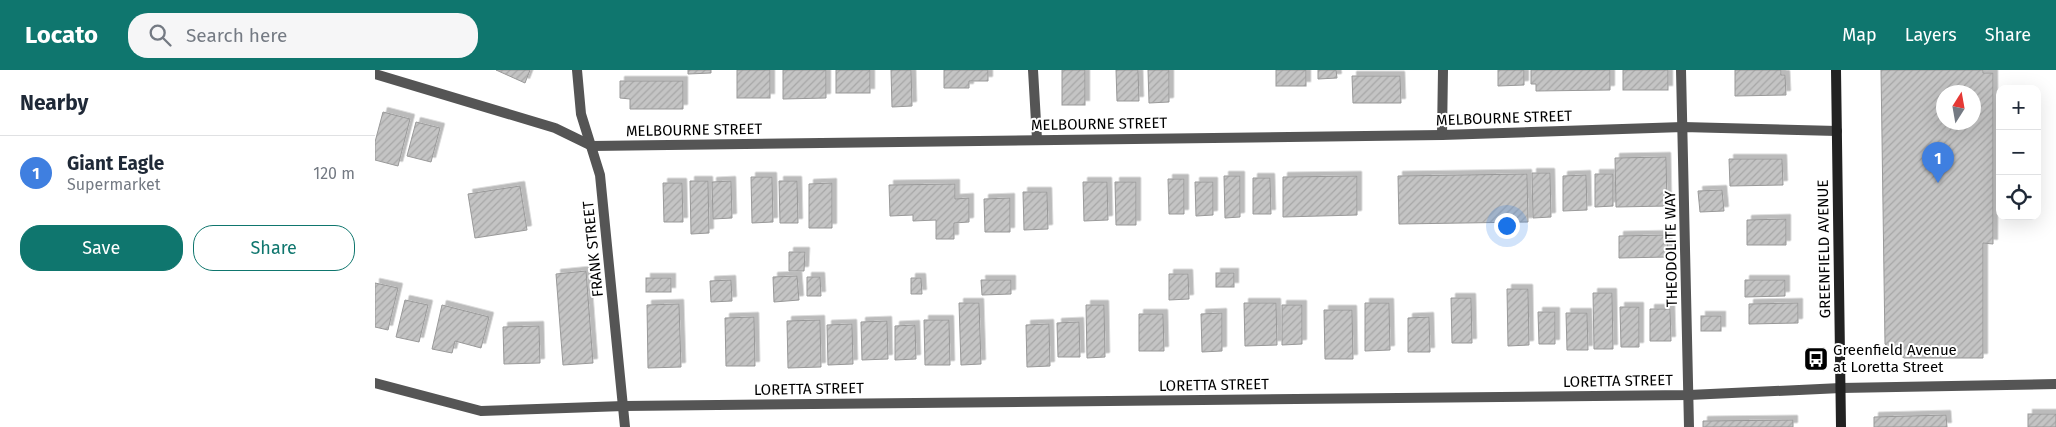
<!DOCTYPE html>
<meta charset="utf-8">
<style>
:root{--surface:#fff;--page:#f6f6f7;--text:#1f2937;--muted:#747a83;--line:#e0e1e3;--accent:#0f766e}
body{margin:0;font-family:"Fira Sans",sans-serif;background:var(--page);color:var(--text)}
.controls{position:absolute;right:15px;top:15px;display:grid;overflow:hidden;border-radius:10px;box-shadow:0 5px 20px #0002}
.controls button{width:45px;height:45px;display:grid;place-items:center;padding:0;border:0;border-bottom:1px solid var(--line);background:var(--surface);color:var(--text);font:25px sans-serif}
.compass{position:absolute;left:1561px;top:15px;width:45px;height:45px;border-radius:50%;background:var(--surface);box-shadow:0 5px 20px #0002;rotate:11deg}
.you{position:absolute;left:1131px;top:155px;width:18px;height:18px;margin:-12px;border:4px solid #fff;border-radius:50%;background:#1a73e8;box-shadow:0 0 0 8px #1a73e833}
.badge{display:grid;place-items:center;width:32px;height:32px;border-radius:50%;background:var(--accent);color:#fff;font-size:16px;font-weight:700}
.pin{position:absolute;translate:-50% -41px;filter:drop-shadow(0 1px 2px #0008)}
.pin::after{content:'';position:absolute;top:26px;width:18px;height:15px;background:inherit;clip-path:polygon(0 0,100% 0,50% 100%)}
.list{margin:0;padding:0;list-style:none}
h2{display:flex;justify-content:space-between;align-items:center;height:65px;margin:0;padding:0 20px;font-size:21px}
h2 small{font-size:16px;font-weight:400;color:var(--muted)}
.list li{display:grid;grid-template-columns:32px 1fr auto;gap:15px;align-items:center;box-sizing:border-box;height:75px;padding:0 20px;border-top:1px solid var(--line)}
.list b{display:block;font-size:19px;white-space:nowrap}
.list p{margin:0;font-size:16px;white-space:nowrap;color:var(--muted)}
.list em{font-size:16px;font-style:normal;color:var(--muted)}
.actions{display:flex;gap:10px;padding:15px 20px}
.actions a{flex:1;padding:11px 0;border:1px solid var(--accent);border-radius:20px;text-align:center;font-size:18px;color:var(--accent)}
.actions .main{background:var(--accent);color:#fff}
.icon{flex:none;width:28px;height:28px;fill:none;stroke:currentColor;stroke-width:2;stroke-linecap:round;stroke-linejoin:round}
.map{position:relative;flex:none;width:1681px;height:357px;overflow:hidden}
header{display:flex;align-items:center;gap:30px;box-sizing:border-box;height:70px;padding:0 25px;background:var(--accent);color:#fff}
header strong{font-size:24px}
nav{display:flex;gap:28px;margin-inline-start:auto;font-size:18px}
.search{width:350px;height:45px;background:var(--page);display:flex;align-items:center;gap:12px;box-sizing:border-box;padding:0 18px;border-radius:20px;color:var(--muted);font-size:19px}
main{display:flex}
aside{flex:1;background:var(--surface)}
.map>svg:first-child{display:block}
.building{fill:url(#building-hatch);stroke:#999;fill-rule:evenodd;filter:url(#shadow)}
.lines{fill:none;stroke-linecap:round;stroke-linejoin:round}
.lane{stroke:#555;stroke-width:10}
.street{stroke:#555;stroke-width:10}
.secondary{stroke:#222;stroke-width:10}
.labels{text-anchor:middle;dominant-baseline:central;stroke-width:4;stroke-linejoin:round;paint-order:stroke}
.street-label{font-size:15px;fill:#000;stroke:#fff}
.poi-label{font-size:15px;fill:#000;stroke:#fff;text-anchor:start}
</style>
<header>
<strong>Locato</strong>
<div class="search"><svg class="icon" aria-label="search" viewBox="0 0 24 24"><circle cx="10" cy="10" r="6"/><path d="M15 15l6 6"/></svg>Search here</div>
<nav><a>Map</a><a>Layers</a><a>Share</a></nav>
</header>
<main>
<aside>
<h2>Nearby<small></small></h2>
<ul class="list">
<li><span class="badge" style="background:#3f7fe0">1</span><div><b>Giant Eagle</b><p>Supermarket</p></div><em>120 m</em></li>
</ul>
<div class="actions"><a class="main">Save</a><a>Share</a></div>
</aside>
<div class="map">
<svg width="1681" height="357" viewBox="0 0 1681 357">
<defs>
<pattern id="building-hatch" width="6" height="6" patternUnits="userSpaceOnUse" patternTransform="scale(1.25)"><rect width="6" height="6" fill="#c4c4c4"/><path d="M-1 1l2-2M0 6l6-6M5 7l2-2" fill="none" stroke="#a7a7a7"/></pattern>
<filter id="shadow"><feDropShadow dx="4.5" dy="-4.5" stdDeviation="0" flood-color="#0004"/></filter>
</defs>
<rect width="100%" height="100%" fill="#fff"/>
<g class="building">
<path d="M121,0H155L150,13Z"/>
<path d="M313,0H336V3L313,4Z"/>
<rect x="362" y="0" width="33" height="28"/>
<path d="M408,0H451V28L408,29Z"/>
<rect x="461" y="0" width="34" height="23"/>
<path d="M516,0H536L537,36L517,37Z"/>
<path d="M569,0H613V11H594V18H569Z"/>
<rect x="687" y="0" width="23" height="35"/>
<path d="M741,0H763L764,31H742Z"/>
<path d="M773,0H794V32L774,33Z"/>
<rect x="901" y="0" width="30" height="16"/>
<path d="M943,0H961L962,8L943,9Z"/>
<path d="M1123,0H1149V15L1123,16Z"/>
<path d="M1156,0H1235V20L1161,21V14H1156Z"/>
<rect x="1248" y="0" width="45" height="20"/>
<path d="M1360,0H1406V5H1410L1411,25L1360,26Z"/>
<path d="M1506,0H1608V3H1618V174L1608,173V288H1529L1510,274ZM1568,22H1598V52H1568Z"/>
<path d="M977,6H1025L1026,33H978Z"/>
<path d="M245,11H308V39H255V29L245,28Z"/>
<path d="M8,42L35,49L23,96L0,90V72Z"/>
<path d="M41,52L65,58L56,92L32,86Z"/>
<path d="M1291,87L1292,136L1241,137L1240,88Z"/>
<path d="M1354,89H1407L1408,115L1355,116Z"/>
<path d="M1157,103H1175L1176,147L1158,148Z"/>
<path d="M1152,104L1153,152L1024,154L1023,106Z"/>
<path d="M1220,104H1238V136L1220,137Z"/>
<path d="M1211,105L1212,140L1188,141V106Z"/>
<path d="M849,106H865V147L850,148Z"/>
<path d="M982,106V145L908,147V107Z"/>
<path d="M376,107H397L398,152L377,153Z"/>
<path d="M878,108H895L896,144H878Z"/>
<path d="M793,109H809V144H794Z"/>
<path d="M315,111H333L334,163L316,164Z"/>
<path d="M356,111L357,148L338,149L337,112Z"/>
<path d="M404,111H422L423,153H405Z"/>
<path d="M708,112H732L733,150L709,151Z"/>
<path d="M740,112H761V155H741Z"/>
<path d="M820,112H838V145L821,146Z"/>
<path d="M288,113H307L308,152H289Z"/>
<path d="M457,113V158H434V114Z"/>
<path d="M580,114V129L594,128V152L579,153V169H561V150L538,151V145L515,146L514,115Z"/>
<path d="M145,116L152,160L100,168L93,124Z"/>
<path d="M1347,120L1349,141L1325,142L1323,121Z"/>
<path d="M648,122H672L673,159L649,160Z"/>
<path d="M635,128V162H610L609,129Z"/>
<path d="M1411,149V175H1372V150Z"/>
<path d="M1292,165L1293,187L1244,188V166Z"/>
<path d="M414,182H430L429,201H414Z"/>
<path d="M211,201L218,293L188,295L181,204Z"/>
<rect x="841" y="203" width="18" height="14"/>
<path d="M794,204H813L814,229L794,230Z"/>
<path d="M422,206L424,230L399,232L398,207Z"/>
<path d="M432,207H445L446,226H432Z"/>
<rect x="271" y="208" width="25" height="14"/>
<path d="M536,208H546L547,224H536Z"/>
<path d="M356,210L357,231L336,232L335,211Z"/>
<path d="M606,210H636V224L607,225Z"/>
<path d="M1370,210H1410V226L1370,227Z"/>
<path d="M0,213L23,218L13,260L0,257Z"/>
<path d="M1132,219H1153L1154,275L1133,276Z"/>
<path d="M1218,223H1237L1238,279H1219Z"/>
<path d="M1076,228H1096L1097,273H1077Z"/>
<path d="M30,230L53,235L44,272L21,267Z"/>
<path d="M584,233H604L606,294L586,295Z"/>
<path d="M869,233H901L902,275L870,276Z"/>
<path d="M990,233H1014L1015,280L990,281Z"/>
<path d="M1423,233V253L1374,254V234Z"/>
<path d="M304,234L306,297L273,298L272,235Z"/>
<path d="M67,235L114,247L106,278L80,271L77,283L57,279Z"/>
<path d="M711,235H729L730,287L712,288Z"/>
<path d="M907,235H927V274L907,275Z"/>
<path d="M1245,237H1264V277H1246Z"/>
<path d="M1275,239H1295L1296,271H1275Z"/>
<path d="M949,240H977L978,289H950Z"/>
<path d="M1163,242H1180V274H1164Z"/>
<path d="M847,243V281L827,282L826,244Z"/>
<path d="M1191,243H1212L1213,280H1192Z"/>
<path d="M764,244H788L789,281H764Z"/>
<rect x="1326" y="246" width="20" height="15"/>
<path d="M379,247L380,296H351L350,248Z"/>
<path d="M1054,247L1055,282H1033V248Z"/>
<path d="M445,250L446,297L413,298L412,251Z"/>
<path d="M549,250H574L575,295H550Z"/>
<path d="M512,251L513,289L487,290L486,252Z"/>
<path d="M704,252L705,287H683L682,253Z"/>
<path d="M477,254L478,294L453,295L452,255Z"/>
<path d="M674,254L675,296L652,297L651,255Z"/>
<path d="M540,255L541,289L520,290V256Z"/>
<path d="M164,256L165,293L129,294L128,257Z"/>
<rect x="1653" y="344" width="28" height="13"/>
<path d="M1571,345L1572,357H1499V347Z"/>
<path d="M1418,350V357H1328V351Z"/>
</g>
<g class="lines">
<path class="lane" d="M1306,0L1314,357"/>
<g class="street">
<path d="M202,0L206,44L225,105L250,357"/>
<path d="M658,0L662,69"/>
<path d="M0,4L180,58L217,76L1067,65L1308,57L1462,61"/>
<path d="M1067,65L1068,0"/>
<path d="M0,313L106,341L249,336L1314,325L1466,318L1681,314"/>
</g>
<path class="secondary" d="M1461,0L1466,357"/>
</g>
<defs>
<symbol id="bus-square" viewBox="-11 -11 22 22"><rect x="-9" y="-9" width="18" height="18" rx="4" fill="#000" stroke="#fff"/><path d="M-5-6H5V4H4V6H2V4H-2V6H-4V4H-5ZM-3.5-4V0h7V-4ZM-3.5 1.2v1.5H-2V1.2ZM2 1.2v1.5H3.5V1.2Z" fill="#fff"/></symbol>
</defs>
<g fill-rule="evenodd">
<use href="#bus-square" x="1427" y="275" width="28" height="28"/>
</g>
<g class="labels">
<g class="street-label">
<text transform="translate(1129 48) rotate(-2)">MELBOURNE STREET</text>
<text transform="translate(724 54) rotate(-1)">MELBOURNE STREET</text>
<text transform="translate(319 60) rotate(-1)">MELBOURNE STREET</text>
<text transform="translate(218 179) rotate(-96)">FRANK STREET</text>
<text transform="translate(1296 179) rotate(-91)">THEODOLITE WAY</text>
<text transform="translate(1449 179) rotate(-91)">GREENFIELD AVENUE</text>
<text transform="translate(1243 311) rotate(-1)">LORETTA STREET</text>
<text transform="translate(839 315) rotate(-1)">LORETTA STREET</text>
<text transform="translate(434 319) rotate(-1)">LORETTA STREET</text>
</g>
<g class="poi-label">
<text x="1458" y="280">Greenfield Avenue<tspan x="1458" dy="17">at Loretta Street</tspan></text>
</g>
</g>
</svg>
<div class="controls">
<button>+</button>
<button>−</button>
<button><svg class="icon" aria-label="locate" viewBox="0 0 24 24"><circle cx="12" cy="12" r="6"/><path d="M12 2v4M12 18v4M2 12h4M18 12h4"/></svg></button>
</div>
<svg class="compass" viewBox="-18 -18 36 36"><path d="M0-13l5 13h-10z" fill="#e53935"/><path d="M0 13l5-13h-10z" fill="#747a83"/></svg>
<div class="you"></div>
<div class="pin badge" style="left:1563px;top:113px;background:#3f7fe0">1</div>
</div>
</main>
